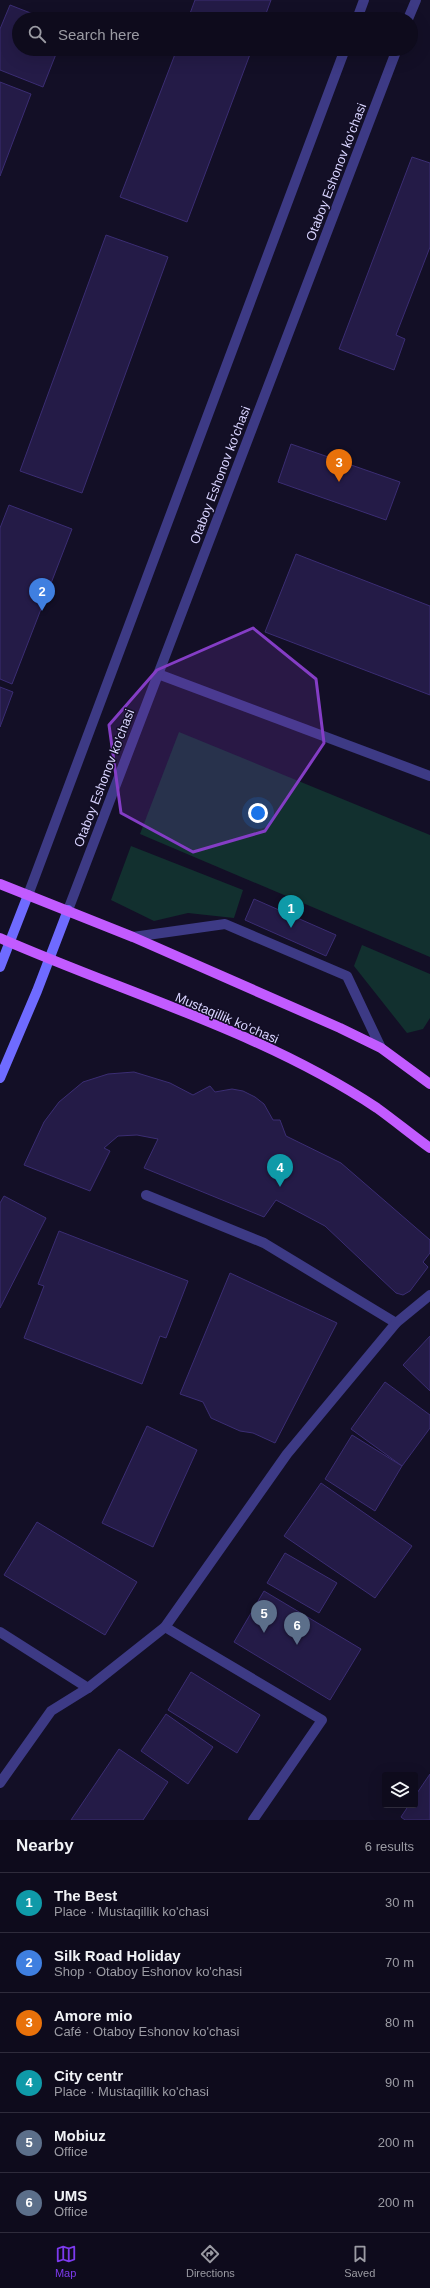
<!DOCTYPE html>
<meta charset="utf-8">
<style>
:root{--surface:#0e0b1c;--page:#171425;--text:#f1f3f6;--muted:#9b9ba3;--line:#2e2b3b;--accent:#7c3aed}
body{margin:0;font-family:Helvetica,sans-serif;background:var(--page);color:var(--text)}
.controls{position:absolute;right:12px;bottom:12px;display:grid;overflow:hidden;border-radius:4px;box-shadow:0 4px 16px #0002}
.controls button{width:36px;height:36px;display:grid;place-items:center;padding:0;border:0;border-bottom:1px solid var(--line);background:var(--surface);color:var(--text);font:20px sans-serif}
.you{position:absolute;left:258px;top:813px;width:14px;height:14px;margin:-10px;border:3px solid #fff;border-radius:50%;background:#1a73e8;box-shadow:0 0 0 6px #1a73e833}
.badge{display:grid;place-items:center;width:26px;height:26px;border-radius:50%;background:var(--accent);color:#fff;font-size:13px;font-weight:700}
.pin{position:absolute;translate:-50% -33px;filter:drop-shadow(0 1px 2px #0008)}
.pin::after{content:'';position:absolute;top:21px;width:14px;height:12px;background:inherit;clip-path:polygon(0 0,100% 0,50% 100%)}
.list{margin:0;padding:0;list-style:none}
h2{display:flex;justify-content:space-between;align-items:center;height:52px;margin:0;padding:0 16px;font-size:17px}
h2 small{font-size:13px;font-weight:400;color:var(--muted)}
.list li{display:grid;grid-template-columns:26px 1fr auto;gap:12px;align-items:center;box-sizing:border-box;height:60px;padding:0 16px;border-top:1px solid var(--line)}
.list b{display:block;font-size:15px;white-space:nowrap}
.list p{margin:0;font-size:13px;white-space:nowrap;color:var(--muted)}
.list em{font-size:13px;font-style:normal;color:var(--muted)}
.icon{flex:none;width:22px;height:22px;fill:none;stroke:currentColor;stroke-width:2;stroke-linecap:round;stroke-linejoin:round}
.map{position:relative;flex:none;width:430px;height:1820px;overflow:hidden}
.search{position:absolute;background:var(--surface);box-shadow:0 4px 16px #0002;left:12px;right:12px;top:12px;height:44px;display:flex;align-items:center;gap:10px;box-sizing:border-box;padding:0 14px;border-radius:22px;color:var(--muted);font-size:15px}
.sheet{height:412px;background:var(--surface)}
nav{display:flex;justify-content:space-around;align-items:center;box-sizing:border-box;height:56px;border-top:1px solid var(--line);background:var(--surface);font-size:11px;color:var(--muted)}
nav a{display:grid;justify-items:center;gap:2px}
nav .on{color:var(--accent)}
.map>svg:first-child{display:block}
.green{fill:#12302f}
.building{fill:#241b47;stroke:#3b2d73}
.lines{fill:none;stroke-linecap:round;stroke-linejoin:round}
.service{stroke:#3d3a85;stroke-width:10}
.tertiary{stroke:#3d3a85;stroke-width:10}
.secondary{stroke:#6f6bff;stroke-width:10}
.primary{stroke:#c25bff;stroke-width:10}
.marked{fill:#843dc5;fill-opacity:0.2;stroke:#843dc5;stroke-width:3;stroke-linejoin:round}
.labels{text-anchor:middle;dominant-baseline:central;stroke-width:3;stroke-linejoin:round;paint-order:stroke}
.street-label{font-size:13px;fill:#d9d4ff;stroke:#130f26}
</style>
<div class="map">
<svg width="430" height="1820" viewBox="0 0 430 1820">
<rect width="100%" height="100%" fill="#130f26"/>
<g class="green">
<path d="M179,732L430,835V957L140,834Z"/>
<path d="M131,846L243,890L234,918L188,913L154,921L111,900Z"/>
<path d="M362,945L430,974V1018L423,1029L407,1033L354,966Z"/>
</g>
<g class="building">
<path d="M195,0H271L264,19H188Z"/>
<path d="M10,5L46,19H19V49H58L43,87L0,70V29Z"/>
<path d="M177,49H252L187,222L120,197Z"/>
<path d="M0,82L31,94L0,176Z"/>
<path d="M412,157L430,163V247L396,335L405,339L394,370L339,349Z"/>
<path d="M106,235L168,257L82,493L20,471Z"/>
<path d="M291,444L400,482L386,520L278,482Z"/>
<path d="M9,505L72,529L12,684L0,679V528Z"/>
<path d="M296,554L430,606V695L265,632Z"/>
<path d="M0,687L13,692L0,727Z"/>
<path d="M254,899L336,935L326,956L245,920Z"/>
<path d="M134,1072L170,1083L193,1095L210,1086L215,1092L232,1089L243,1091L255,1097L264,1104L273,1120H280L286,1136L341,1163L430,1240V1253L423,1262L428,1267L410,1291L403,1295L396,1293L325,1226L276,1200L264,1217L144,1168L158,1139L137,1135L118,1136L104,1148L110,1151L90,1191L24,1165L44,1122L59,1102L83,1082L108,1074Z"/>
<path d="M4,1196L46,1218L0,1308V1203Z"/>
<path d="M59,1231L188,1281L166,1338L160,1336L142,1384L24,1338L44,1286L38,1284Z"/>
<path d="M230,1273L337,1323L275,1443L253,1433L240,1431L211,1418L203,1402L180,1394Z"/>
<path d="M430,1336V1391L403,1365Z"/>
<path d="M385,1382L430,1415V1428L402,1466L351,1429Z"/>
<path d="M147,1426L197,1450L153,1547L102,1523Z"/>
<path d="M352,1435L402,1466L375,1511L325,1479Z"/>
<path d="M321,1483L412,1546L375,1598L284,1536Z"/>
<path d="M37,1522L137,1582L105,1635L4,1575Z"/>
<path d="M285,1553L337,1583L319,1613L267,1583Z"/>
<path d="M264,1591L361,1649L330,1700L234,1642Z"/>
<path d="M191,1672L260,1715L237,1753L168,1710Z"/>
<path d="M166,1714L213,1747L188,1784L141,1751Z"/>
<path d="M119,1749L168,1782L143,1820H71Z"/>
<path d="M430,1774V1820H405L401,1817L409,1805H415V1796Z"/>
</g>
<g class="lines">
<g class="service">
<path d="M158,674L430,776"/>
<path d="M133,937L225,924L347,976L381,1048"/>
<path d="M146,1195L264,1243L396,1323"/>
<path d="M165,1627L322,1720L253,1820"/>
<path d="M0,1632L88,1688"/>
<path d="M0,1783L51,1711L88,1688L165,1627L287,1454L396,1323L430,1295"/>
</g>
<g class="tertiary">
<path d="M357,19L364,0"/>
<path d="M408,19L416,0"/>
<path d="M28,895L345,49"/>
<path d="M68,910L397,49"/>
</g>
<g class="secondary">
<path d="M0,967L28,895"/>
<path d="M0,1078L37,991L68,910"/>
</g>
<g class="primary">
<path d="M0,884L133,937L340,1028L381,1048L430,1084"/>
<path d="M0,938C125,993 263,1032 377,1108C395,1121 412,1135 430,1148"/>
</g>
</g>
<path class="marked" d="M253,628L316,679L324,743L265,831L193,852L121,813L109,725L157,670Z"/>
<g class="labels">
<g class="street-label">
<text transform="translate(336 172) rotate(-69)">Otaboy Eshonov ko'chasi</text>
<text transform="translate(220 475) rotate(-69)">Otaboy Eshonov ko'chasi</text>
<text transform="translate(104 778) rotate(-69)">Otaboy Eshonov ko'chasi</text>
<text transform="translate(227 1018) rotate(23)">Mustaqillik ko'chasi</text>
</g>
</g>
</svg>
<div class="controls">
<button><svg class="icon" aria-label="layers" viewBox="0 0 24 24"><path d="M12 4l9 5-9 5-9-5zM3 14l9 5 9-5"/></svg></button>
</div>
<div class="you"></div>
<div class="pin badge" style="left:291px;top:928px;background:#0f9aa8">1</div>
<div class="pin badge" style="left:42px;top:611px;background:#3f7fe0">2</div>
<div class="pin badge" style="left:339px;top:482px;background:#e8710a">3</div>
<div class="pin badge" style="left:280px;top:1187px;background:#0f9aa8">4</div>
<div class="pin badge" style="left:264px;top:1633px;background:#5c6f8a">5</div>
<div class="pin badge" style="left:297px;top:1645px;background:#5c6f8a">6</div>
<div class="search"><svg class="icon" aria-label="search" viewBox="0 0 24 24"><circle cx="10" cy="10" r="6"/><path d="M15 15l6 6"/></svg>Search here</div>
</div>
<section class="sheet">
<h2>Nearby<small>6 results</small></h2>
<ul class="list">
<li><span class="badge" style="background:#0f9aa8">1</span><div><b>The Best</b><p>Place · Mustaqillik ko'chasi</p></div><em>30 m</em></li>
<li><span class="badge" style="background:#3f7fe0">2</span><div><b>Silk Road Holiday</b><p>Shop · Otaboy Eshonov ko'chasi</p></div><em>70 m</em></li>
<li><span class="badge" style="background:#e8710a">3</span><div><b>Amore mio</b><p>Café · Otaboy Eshonov ko'chasi</p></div><em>80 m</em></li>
<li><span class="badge" style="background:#0f9aa8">4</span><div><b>City centr</b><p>Place · Mustaqillik ko'chasi</p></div><em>90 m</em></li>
<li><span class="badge" style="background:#5c6f8a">5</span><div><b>Mobiuz</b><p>Office</p></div><em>200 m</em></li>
<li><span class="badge" style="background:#5c6f8a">6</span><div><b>UMS</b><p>Office</p></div><em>200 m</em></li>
</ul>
</section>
<nav>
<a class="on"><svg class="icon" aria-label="map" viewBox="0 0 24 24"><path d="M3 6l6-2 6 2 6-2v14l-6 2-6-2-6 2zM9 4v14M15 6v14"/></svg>Map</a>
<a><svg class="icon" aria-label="directions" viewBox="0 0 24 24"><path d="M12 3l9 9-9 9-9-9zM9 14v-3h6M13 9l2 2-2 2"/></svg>Directions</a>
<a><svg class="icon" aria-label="saved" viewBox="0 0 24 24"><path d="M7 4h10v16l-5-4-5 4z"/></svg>Saved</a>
</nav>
